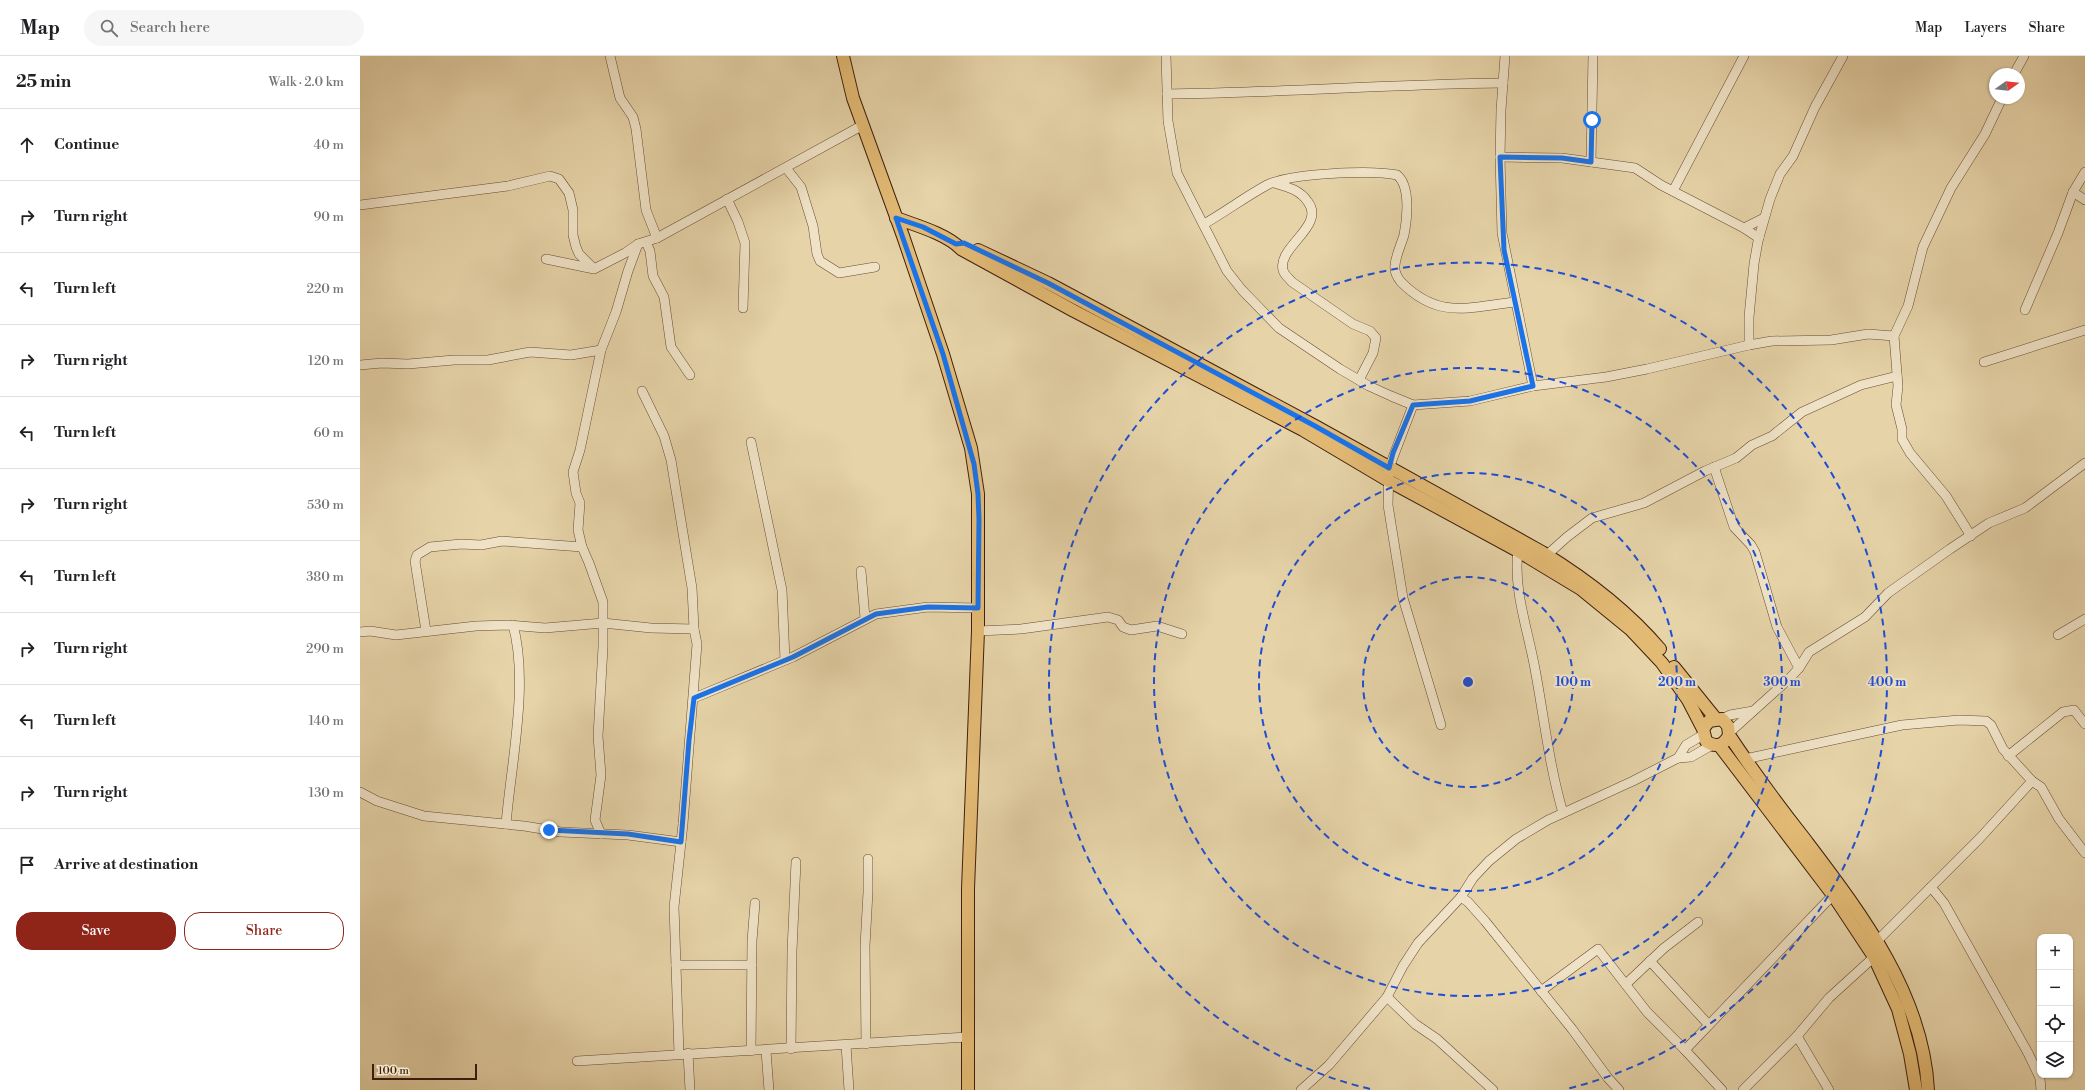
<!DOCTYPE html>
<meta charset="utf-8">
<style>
:root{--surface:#fff;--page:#f6f6f6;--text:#202124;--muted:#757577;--line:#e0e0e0;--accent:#8f2418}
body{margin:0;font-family:"Libre Bodoni",serif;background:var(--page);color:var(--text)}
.controls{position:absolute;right:12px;bottom:12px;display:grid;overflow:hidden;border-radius:8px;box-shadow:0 1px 3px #0004}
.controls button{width:36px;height:36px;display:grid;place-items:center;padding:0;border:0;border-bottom:1px solid var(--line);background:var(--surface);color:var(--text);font:20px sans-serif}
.compass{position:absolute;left:1629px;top:12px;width:36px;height:36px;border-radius:50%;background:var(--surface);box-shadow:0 1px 3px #0004;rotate:75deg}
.scale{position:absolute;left:12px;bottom:10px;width:105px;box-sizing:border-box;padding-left:4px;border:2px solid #3e1f0e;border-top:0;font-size:11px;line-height:14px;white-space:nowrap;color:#3e1f0e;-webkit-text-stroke:3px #efe2c6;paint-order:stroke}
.stop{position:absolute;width:12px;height:12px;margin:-9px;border:3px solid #1a73e8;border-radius:50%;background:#fff}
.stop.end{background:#1a73e8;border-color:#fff;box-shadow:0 1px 4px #0008}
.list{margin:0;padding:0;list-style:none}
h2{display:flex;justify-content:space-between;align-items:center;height:52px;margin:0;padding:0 16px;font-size:17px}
h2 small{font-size:13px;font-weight:400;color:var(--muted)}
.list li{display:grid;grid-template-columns:26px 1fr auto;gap:12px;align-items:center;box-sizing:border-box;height:72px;padding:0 16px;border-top:1px solid var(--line)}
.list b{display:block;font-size:15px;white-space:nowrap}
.list em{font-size:13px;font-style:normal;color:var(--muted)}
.actions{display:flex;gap:8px;padding:12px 16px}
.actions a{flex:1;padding:9px 0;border:1px solid var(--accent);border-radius:16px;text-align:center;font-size:14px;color:var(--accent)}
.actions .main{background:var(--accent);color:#fff}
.icon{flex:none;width:22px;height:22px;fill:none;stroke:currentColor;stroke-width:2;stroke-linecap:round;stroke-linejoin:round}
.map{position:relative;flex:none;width:1725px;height:1034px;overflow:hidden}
header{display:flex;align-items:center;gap:24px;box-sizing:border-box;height:56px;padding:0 20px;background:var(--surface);border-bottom:1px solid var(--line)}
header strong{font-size:19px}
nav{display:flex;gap:22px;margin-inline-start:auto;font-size:14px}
.search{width:280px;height:36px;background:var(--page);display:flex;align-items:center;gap:10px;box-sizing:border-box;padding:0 14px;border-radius:22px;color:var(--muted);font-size:15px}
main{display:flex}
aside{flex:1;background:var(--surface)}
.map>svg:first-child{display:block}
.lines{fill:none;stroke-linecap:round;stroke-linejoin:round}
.minor-casing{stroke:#684c34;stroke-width:10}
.major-casing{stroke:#3e1f0e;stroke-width:14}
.minor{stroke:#efe2c6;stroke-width:9}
.major{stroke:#e3ba74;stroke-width:12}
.route{stroke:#1a73e8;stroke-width:5}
.ring{fill:none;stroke:#1d4ed8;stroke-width:2;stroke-dasharray:7 5}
.centre{fill:#1d4ed8;stroke:#efe2c6;stroke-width:2}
.ring-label{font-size:12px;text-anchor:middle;font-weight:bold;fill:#1d4ed8;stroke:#efe2c6;stroke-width:4;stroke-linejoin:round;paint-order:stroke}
</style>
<header>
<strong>Map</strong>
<div class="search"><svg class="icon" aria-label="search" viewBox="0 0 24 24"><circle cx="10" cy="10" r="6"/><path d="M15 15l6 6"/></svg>Search here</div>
<nav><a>Map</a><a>Layers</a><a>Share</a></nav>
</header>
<main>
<aside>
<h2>25 min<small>Walk · 2.0 km</small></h2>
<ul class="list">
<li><svg class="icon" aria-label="ahead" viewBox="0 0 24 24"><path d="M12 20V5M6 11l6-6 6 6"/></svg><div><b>Continue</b></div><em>40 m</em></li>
<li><svg class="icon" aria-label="right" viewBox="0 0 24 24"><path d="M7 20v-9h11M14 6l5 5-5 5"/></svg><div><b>Turn right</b></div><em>90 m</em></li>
<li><svg class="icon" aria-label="left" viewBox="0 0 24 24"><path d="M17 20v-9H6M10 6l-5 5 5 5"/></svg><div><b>Turn left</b></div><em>220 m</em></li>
<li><svg class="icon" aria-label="right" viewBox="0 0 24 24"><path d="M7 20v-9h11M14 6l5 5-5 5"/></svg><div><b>Turn right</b></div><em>120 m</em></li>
<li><svg class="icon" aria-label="left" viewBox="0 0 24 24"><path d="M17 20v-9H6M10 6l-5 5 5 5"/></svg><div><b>Turn left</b></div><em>60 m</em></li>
<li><svg class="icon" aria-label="right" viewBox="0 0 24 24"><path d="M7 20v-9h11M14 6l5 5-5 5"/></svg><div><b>Turn right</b></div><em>530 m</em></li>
<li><svg class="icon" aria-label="left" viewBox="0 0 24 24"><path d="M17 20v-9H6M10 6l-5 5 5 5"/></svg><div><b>Turn left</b></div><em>380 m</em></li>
<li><svg class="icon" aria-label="right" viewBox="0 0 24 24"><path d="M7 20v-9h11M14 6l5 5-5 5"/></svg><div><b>Turn right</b></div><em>290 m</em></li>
<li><svg class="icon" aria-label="left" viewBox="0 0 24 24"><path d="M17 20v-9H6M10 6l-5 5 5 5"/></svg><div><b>Turn left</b></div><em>140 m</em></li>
<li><svg class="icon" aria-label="right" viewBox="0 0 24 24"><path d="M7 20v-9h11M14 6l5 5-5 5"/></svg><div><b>Turn right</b></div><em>130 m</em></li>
<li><svg class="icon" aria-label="arrive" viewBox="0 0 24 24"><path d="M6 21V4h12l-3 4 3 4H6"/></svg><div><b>Arrive at destination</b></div></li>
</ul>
<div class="actions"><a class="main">Save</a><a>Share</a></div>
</aside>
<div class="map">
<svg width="1725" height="1034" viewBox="0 0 1725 1034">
<rect width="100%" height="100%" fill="#e6d3a8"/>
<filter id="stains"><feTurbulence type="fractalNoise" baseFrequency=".005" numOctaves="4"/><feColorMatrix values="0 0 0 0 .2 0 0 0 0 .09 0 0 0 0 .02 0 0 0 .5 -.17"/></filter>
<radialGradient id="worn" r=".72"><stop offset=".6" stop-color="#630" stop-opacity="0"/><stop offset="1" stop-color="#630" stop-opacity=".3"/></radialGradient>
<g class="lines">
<defs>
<g id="minor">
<path d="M250,0L260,42L273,61L276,73L286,154L297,182"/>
<path d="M806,0L808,65L817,117L867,215L882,234L919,272L980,313L1009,330L1031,340L1053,349L1110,345L1173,330L1246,321L1287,313L1389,289L1412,285L1471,284L1508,278L1534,280"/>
<path d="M1145,0L1141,54L1140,101L1142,177L1173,330"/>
<path d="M1654,18L1664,0"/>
<path d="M807,38C919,37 1031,28 1143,27"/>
<path d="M1140,101L1202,102L1275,112L1301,129L1384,172L1399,182"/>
<path d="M1231,106L1233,0"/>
<path d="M426,112L441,131L453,170L457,198L460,205L479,217L515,211"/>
<path d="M914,127C928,131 940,134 948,146C966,170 917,191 923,214C924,219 929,222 932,226L993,268L1010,275L1016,282L1013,297L999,324"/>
<path d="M1313,135L1384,0"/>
<path d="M1713,136L1725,144"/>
<path d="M367,143L378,166L385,187L383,252"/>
<path d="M0,149L148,130L190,120L199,123L209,137L213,154V179L216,191L219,198L233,212"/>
<path d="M844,168C865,156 885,141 907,129C930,117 1011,114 1037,119C1051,130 1047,164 1044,179C1041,189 1036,199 1035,209C1034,215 1037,221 1041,226C1079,264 1108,251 1155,246"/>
<path d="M1384,172L1404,162"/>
<path d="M286,186L290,195L293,220L304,241L311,291L330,319"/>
<path d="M186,203L234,213L265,197L278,188L297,182L503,69"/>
<path d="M1665,254L1698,177L1713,136L1725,116"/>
<path d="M1389,289V261L1394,208L1398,185L1410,143L1420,118L1433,100L1455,51L1483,0"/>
<path d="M1624,306L1725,274"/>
<path d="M0,309L22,307L48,308L94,304H128L170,296L211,299L241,294"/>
<path d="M282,335L304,380L311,404L332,532L334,573L337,588L323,768L314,851L319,998"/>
<path d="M1053,349L1029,412L1028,449L1043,542L1081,669"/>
<path d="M391,386L422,534L425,604"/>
<path d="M1354,411L1374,471L1391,489L1395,496L1417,571L1439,612"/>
<path d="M1611,480L1586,440L1550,397L1542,383V373L1536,349L1538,330L1534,280L1548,250L1563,191L1591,132L1625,78L1642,42"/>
<path d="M1158,495C1153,534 1168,574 1175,613C1184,661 1189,709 1203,757"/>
<path d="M1187,499L1207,481L1232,462L1284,447L1345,415L1376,402L1392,389L1412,380L1442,356L1501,329L1537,320"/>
<path d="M501,515L505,562"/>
<path d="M66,575L55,505L57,499L70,491L101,488L121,489L142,485L222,491"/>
<path d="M618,575L661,573L748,561L758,564L763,571L771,574L797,570L822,578"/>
<path d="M0,576L10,575L36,579L116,570L148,569L185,572L243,567L291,572L334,573"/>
<path d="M1698,579L1725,563"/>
<path d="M334,642L433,601L516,558L568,551L618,552"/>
<path d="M1362,663L1370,659L1393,655"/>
<path d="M1369,677L1430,622L1439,612L1449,596L1505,561L1528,537L1590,493L1629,467L1665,452L1725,407"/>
<path d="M1648,700L1703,656L1714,654L1725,668"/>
<path d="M1318,702L1326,689L1343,679"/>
<path d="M1385,703L1542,669L1599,664L1626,665L1631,669L1643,693L1672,725L1681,731L1699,763L1725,797"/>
<path d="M0,736L17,745L64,760L164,770L201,776L268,779L321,786"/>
<path d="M146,768C151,708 169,627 153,569"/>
<path d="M241,778L235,764L241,719L238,680L243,591V546L229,507L222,491L218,474L220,447L216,437L213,416L220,394L241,294L256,256L268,215L278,188"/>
<path d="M1571,831L1584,847L1668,997L1680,1022L1681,1034"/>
<path d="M1101,841L1108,846L1125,865L1212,973L1248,1022L1259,1034"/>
<path d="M1517,885L1620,782L1672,725"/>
<path d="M1290,905L1348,968"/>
<path d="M316,909H392"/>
<path d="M1266,928L1304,892L1338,866"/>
<path d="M1181,935L1238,893L1287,956L1325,994L1473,839"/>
<path d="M1027,941L1055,968L1077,983L1133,1034"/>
<path d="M1437,980L1469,1034"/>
<path d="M506,988L505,890L508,836V803"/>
<path d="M486,989L489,1034"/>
<path d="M431,993L432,895L436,806"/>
<path d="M1325,994L1362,1034"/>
<path d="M391,995L392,885L395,847"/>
<path d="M406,995L409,1034"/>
<path d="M328,997L330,1034"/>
<path d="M217,1005L607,981"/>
<path d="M941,1034L969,1009L1027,941L1043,910L1058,887L1101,841L1113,822L1129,805L1156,783L1188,764L1273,725L1318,702L1331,701L1352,689"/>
<path d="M1383,1034L1437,980L1469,942L1514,901"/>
</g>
<g id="major">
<path d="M483,0L493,42L543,180L583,298L611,392L618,438V575L608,833V1034"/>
<path d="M536,162C555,169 587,178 601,193L714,255L943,374L1029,425L1158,495L1221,533L1270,573L1302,607L1328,644L1343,673L1346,685C1355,692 1364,690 1369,679L1368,670L1362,663L1349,665L1343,673"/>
<path d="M618,194L688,227L955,370L1182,496C1226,523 1267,554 1300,593"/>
<path d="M1314,611L1356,663"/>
<path d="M1369,679C1393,715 1418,749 1444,782C1500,856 1563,937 1568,1034"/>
<path d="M1359,689L1473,839L1514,901L1538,953L1550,998L1556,1034"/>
</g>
</defs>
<use href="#minor" class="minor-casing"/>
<use href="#major" class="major-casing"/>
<use href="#minor" class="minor"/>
<use href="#major" class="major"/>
</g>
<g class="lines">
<path class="route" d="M189,774L268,778L321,786L329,684L334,642L433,601L516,558L568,551L618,552L619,463L618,438L614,408L583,298L536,162L563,171L596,188L604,187L688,227L955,370L1029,412L1033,397L1053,349L1110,345L1173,330L1144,194L1140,101L1202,102L1231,106L1232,64"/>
</g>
<g class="ring">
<circle cx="1108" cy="626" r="105"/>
<circle cx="1108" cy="626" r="209"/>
<circle cx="1108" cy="626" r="314"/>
<path d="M1010 1033A419 419 0 1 1 1206 1033"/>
</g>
<circle cx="1108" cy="626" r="6" class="centre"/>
<g class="ring-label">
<text x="1213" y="630">100 m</text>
<text x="1317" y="630">200 m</text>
<text x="1422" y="630">300 m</text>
<text x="1527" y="630">400 m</text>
</g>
<rect width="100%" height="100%" filter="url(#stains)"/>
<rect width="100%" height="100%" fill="url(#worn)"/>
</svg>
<div class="controls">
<button>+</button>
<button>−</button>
<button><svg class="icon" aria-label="locate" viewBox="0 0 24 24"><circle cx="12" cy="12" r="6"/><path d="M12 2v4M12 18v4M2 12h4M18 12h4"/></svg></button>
<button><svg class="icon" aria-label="layers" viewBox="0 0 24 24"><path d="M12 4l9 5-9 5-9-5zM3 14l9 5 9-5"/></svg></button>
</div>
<svg class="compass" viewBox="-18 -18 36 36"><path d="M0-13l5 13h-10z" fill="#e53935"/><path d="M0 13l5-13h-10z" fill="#757577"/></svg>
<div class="scale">100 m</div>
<div class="stop" style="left:1232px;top:64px"></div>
<div class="stop end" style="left:189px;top:774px"></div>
</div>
</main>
